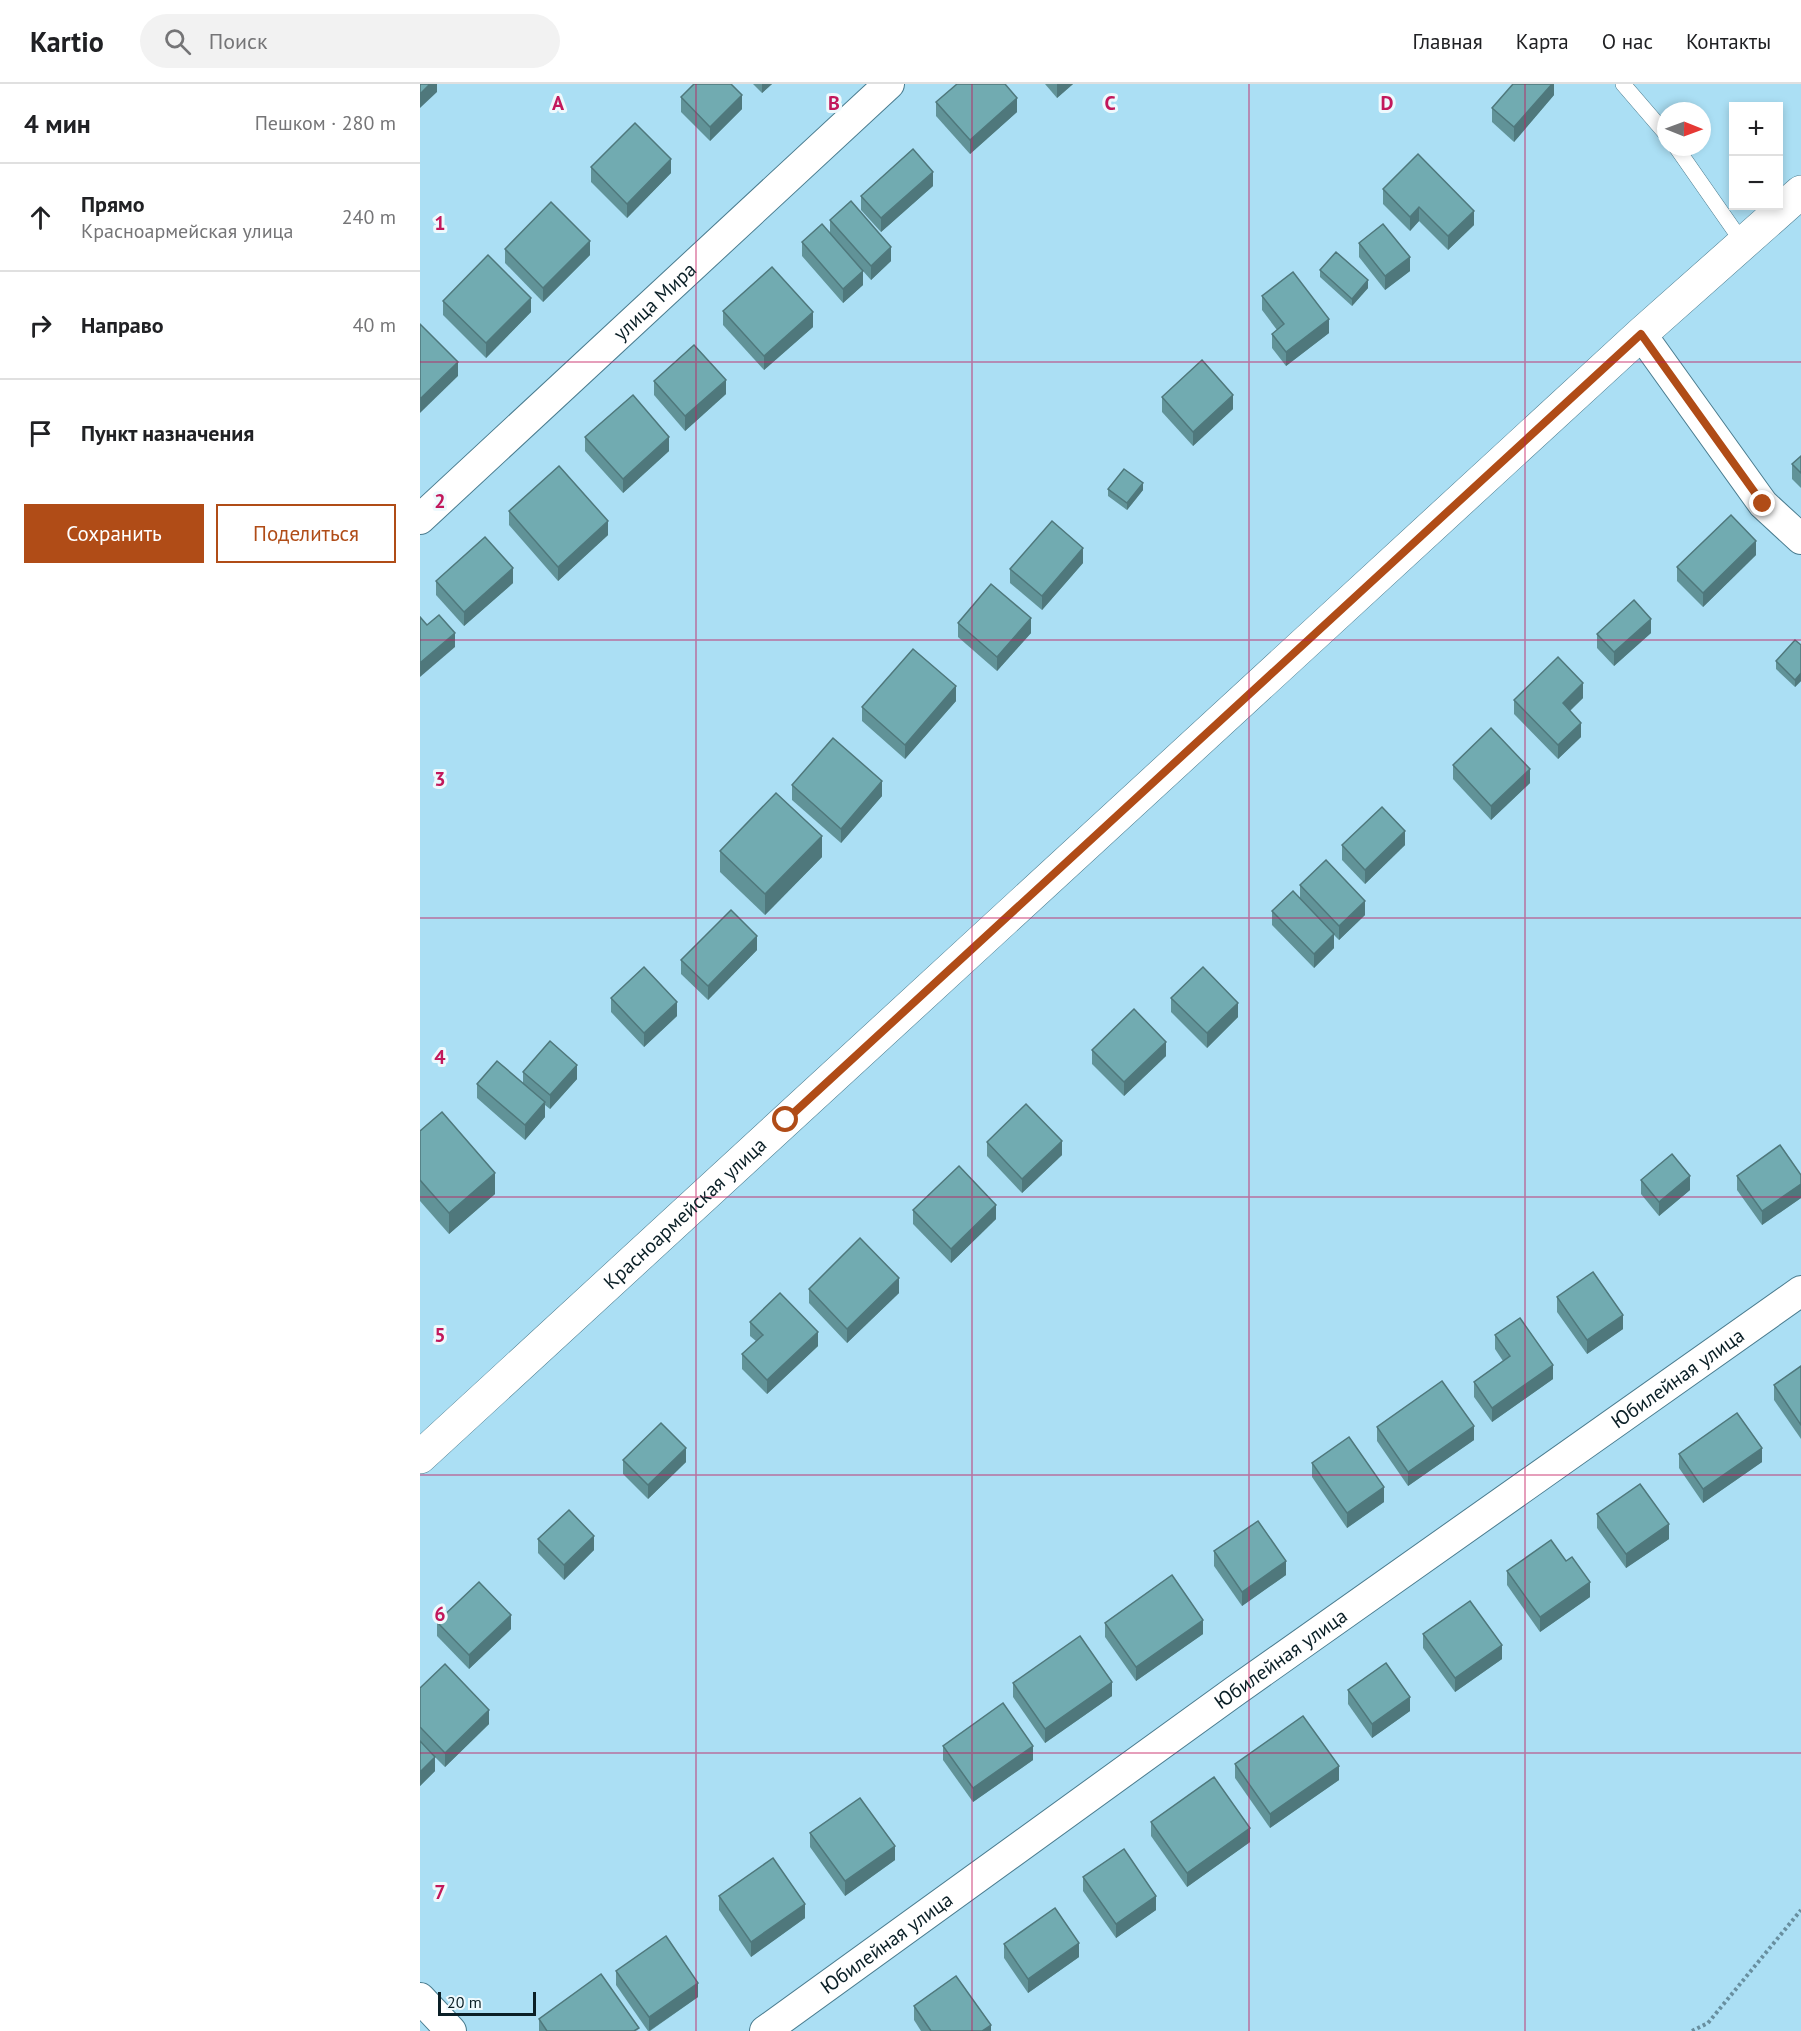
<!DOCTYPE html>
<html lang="ru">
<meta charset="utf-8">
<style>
:root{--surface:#fff;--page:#f2f2f2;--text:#202124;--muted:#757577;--line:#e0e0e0;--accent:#b04c17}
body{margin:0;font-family:"PT Sans",sans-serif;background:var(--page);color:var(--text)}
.controls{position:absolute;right:18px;top:18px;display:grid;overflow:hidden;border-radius:0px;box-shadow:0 3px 9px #0003}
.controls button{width:54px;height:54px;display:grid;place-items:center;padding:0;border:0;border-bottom:2px solid var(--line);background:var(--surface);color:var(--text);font:30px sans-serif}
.compass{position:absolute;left:1237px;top:18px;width:54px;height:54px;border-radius:50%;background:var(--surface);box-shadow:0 3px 9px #0003;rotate:91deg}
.scale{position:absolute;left:18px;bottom:15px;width:98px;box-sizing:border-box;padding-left:6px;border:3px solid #0a1f26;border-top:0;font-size:16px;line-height:21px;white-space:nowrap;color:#0a1f26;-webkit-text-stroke:4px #eef9fd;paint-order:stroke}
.stop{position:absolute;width:18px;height:18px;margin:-14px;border:4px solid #b04c17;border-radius:50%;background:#fff}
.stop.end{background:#b04c17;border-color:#fff;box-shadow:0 2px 6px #0008}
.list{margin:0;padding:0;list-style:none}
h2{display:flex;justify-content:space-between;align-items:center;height:78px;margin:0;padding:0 24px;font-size:26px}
h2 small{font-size:20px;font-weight:400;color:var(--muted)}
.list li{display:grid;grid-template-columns:39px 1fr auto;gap:18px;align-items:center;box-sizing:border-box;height:108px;padding:0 24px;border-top:2px solid var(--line)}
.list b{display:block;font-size:22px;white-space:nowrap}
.list p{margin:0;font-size:20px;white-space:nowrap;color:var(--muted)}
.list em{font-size:20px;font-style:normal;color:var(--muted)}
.actions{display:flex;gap:12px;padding:18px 24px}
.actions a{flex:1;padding:14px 0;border:2px solid var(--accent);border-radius:0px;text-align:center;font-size:21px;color:var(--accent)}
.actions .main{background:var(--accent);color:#fff}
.icon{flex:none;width:33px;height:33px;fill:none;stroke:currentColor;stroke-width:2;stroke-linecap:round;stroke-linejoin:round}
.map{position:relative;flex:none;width:1381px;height:1947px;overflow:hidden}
header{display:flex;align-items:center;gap:36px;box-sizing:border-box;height:84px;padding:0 30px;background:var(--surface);border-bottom:2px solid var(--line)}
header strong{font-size:28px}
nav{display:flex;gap:33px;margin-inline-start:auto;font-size:21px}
.search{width:420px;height:54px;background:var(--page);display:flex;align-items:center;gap:15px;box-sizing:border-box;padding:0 21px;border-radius:33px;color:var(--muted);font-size:22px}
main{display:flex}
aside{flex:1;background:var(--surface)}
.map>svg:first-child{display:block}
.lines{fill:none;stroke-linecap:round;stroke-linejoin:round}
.service-casing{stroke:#4a7c8f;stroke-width:16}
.minor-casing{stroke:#4a7c8f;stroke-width:32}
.primary-casing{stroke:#4a7c8f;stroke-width:34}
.path{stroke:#688f9f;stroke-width:4;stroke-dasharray:3 3;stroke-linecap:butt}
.service{stroke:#fff;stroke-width:15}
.minor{stroke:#fff;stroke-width:30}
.primary{stroke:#fff;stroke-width:33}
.wall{fill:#619398}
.shaded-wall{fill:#4f787c}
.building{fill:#71abb1;stroke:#4f787c;stroke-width:1.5}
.route{stroke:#b04c17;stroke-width:8}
.grid{fill:none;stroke:#c2185b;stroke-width:1.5;stroke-opacity:0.55}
.labels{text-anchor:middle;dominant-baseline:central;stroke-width:6;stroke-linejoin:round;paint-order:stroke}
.street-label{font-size:20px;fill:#0a1f26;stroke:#eef9fd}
.grid-label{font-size:20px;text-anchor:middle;font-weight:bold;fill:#c2185b;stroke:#eef9fd;stroke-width:6;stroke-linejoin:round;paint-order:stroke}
</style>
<header>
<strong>Kartio</strong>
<div class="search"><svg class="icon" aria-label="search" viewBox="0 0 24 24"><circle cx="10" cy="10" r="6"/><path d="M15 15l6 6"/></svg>Поиск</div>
<nav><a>Главная</a><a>Карта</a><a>О нас</a><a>Контакты</a></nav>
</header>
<main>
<aside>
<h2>4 мин<small>Пешком · 280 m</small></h2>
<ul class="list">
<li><svg class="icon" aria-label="ahead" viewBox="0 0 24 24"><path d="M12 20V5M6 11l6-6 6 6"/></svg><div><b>Прямо</b><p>Красноармейская улица</p></div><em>240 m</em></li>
<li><svg class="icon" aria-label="right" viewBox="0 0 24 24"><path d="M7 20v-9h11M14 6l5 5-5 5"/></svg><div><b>Направо</b></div><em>40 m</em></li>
<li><svg class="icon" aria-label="arrive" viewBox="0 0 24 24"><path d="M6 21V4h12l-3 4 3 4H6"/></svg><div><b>Пункт назначения</b></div></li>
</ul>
<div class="actions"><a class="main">Сохранить</a><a>Поделиться</a></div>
</aside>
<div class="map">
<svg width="1381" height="1947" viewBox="0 0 1381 1947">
<rect width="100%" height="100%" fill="#abdff4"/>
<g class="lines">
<defs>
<g id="service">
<path d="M1203,0L1246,50"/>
<path d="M1256,63L1323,159"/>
</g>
<g id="minor">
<path d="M1221,250L1343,420L1381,455"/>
<path id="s1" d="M0,435L469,0"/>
<path d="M0,1914L31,1947"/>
<path id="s2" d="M345,1947L815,1607L1381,1207"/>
</g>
<g id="primary">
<path id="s3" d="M0,1373L1221,250L1381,108"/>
</g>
</defs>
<use href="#service" class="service-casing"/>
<use href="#minor" class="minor-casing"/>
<use href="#primary" class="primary-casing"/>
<path class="path" d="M1272,1947L1288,1939L1381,1826"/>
<use href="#service" class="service"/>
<use href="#minor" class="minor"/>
<use href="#primary" class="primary"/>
</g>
<g class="wall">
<path d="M333,0H352L342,9Z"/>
<path d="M625,0H653L637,14Z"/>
<path d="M1134,0V11L1094,58L1072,38V24Z"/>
<path d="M261,13L322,25L290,57L261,28Z"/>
<path d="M516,18L597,28L550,70L516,32Z"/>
<path d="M171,83L251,89L207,134L171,98Z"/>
<path d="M513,102L461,148L441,126V112Z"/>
<path d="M963,105L1054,141L1028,166L999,137L990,147L963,120Z"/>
<path d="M410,136L471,177L451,196L443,187V201L423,219L382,172V158L410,149Z"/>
<path d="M939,159L990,187L965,206L939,173Z"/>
<path d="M85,165L170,171L123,218L85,179Z"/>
<path d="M900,186L948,204L932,222L900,193Z"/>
<path d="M842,212L909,249L866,282L852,264V250L857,246L842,226Z"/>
<path d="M23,217L111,228L66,274L23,231Z"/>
<path d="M303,227L393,243L344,286L303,241Z"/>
<path d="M234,297L306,310L265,347L234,311Z"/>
<path d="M742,313L813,325L773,362L742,328Z"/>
<path d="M165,353L249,367L203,409L165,367Z"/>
<path d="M1381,372V404L1372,395V380Z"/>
<path d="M688,405L723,406L707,426L688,412Z"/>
<path d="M89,427L188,451L138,497L89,441Z"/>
<path d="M1336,471L1283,523L1257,497V483Z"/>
<path d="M663,479L622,526L590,499V485Z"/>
<path d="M16,497L93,499L44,542L16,511Z"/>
<path d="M538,539L611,549L577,587L538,553Z"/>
<path d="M1231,549L1194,582L1177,564V550Z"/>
<path d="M1381,561V597L1375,603L1356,585V577Z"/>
<path d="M1163,614L1150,627L1161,653L1138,675L1094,630V616Z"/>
<path d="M536,617L485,675L442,637V623Z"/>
<path d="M1033,681L1110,699L1071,736L1033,695Z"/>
<path d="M372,701L462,712L421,759L372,716Z"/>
<path d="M922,761H985L945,800L922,776Z"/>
<path d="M300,767L402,773L345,831L300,788Z"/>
<path d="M880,801L945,831L919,856L914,851V864L894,884L852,841V827L880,815Z"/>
<path d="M337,866L288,916L261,890V876Z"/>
<path d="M191,914L257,932L224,963L191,928Z"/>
<path d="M751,914L818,933L787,964L751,928Z"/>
<path d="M672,966L746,972L704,1012L672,980Z"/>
<path d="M103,988L157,995L130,1025L125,1021V1033L105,1056L57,1014V1000H103Z"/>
<path d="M0,1047L75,1110L29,1150L0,1117Z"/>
<path d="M567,1058L642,1071L602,1109L567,1072Z"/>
<path d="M1381,1091V1114L1342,1141L1317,1106V1092Z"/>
<path d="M1221,1096L1270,1106L1239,1132L1221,1110Z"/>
<path d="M493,1126L576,1135L531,1179L493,1140Z"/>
<path d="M389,1205L479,1209L427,1259L389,1219Z"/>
<path d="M1137,1213L1203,1245L1167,1270L1137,1228Z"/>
<path d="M330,1238L398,1262L347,1310L322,1285V1270L336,1257L330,1252Z"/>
<path d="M1075,1251L1133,1295L1072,1338L1054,1313V1298L1083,1277L1075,1265Z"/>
<path d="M1381,1282V1355L1354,1316V1301Z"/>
<path d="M957,1343L1054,1356L988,1402L957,1357Z"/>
<path d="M1259,1370L1342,1378L1283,1419L1259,1384Z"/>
<path d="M203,1376L266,1378L228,1415L203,1390Z"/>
<path d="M892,1379L964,1418L927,1444L892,1393Z"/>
<path d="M1177,1430L1249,1455L1206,1484L1177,1444Z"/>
<path d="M118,1455L174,1466L144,1496L118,1469Z"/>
<path d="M794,1467L866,1491L822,1522L794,1482Z"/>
<path d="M1146,1477L1170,1513L1120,1548L1087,1501V1487Z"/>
<path d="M17,1538L91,1545L49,1585L17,1552Z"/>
<path d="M685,1539L783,1550L716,1597L685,1553Z"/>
<path d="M1003,1550L1082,1575L1035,1608L1003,1564Z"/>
<path d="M593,1599L692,1612L625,1659L593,1613Z"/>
<path d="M0,1604L69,1640L25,1683L15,1673V1687L0,1702Z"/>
<path d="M928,1606L990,1627L952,1654L928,1620Z"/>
<path d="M523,1662L613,1676L553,1718L523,1676Z"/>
<path d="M815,1680L919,1696L850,1744L815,1694Z"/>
<path d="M731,1738L830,1758L767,1803L731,1752Z"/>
<path d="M390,1749L475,1776L425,1812L390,1763Z"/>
<path d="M663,1793L736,1826L696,1854L663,1807Z"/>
<path d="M299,1812L385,1834L331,1873L299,1826Z"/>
<path d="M584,1860L659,1873L608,1909L584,1874Z"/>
<path d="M196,1887L278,1913L230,1947H228L196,1901Z"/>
<path d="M494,1922L571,1947H501L494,1936Z"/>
<path d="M119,1935L219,1947H119Z"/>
</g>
<g class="shaded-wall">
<path d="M10,0H17V8L0,24V10Z"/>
<path d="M342,0H352L342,9Z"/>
<path d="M637,0H653L637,14Z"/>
<path d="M1132,0H1134V11L1094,58V43Z"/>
<path d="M322,11V25L290,57V43Z"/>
<path d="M597,14V28L550,70V56Z"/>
<path d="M251,75V89L207,134V120Z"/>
<path d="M513,88V102L461,148V134Z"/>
<path d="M999,123V137L990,147V133Z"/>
<path d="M1054,127V141L1028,166V152Z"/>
<path d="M170,157V171L123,218V204Z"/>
<path d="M471,163V177L451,196V182Z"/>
<path d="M990,173V187L965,206V192Z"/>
<path d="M443,187V201L423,219V205Z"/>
<path d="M948,196V204L932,222V215Z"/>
<path d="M111,214V228L66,274V259Z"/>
<path d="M393,228V243L344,286V272Z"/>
<path d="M909,235V249L866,282V268Z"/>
<path d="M38,278V292L0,329V315Z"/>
<path d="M306,296V310L265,347V332Z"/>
<path d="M813,311V325L773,362V348Z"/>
<path d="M249,353V367L203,409V395Z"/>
<path d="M723,399V406L707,426V419Z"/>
<path d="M188,437V451L138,497V483Z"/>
<path d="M1336,457V471L1283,523V509Z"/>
<path d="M663,464V479L622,526V512Z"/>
<path d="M93,484V499L44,542V528Z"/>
<path d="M611,534V549L577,587V573Z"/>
<path d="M1231,535V549L1194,582V568Z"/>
<path d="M35,549V563L0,593V579Z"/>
<path d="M1381,589V597L1375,603V596Z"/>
<path d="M1163,599V614L1143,633V619Z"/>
<path d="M536,602V617L485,675V661Z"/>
<path d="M1161,639V653L1138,675V661Z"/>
<path d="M1110,685V699L1071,736V722Z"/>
<path d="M462,697V712L421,759V745Z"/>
<path d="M985,747V761L945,800V786Z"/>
<path d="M402,752V773L345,831V810Z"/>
<path d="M945,817V831L919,856V842Z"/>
<path d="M914,850V864L894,884V870Z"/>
<path d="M337,852V866L288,916V902Z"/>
<path d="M257,918V932L224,963V949Z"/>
<path d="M818,919V933L787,964V949Z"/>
<path d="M746,958V972L704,1012V998Z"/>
<path d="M157,981V995L130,1025V1011Z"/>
<path d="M125,1018V1033L105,1056V1041Z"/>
<path d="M642,1057V1071L602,1109V1095Z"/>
<path d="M75,1089V1110L29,1150V1129Z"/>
<path d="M1270,1092V1106L1239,1132V1118Z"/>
<path d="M1381,1100V1114L1342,1141V1127Z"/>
<path d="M576,1121V1135L531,1179V1165Z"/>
<path d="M479,1194V1209L427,1259V1245Z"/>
<path d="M1203,1231V1245L1167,1270V1256Z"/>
<path d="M398,1248V1262L347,1310V1296Z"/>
<path d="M1133,1281V1295L1072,1338V1324Z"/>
<path d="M1054,1342V1356L988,1402V1388Z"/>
<path d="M266,1364V1378L228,1415V1401Z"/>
<path d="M1342,1364V1378L1283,1419V1405Z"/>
<path d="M964,1403V1418L927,1444V1429Z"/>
<path d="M1249,1440V1455L1206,1484V1470Z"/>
<path d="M174,1452V1466L144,1496V1481Z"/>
<path d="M866,1477V1491L822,1522V1508Z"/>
<path d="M1170,1498V1513L1120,1548V1533Z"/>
<path d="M91,1531V1545L49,1585V1571Z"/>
<path d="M783,1536V1550L716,1597V1583Z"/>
<path d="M1082,1561V1575L1035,1608V1594Z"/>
<path d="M692,1598V1612L625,1659V1645Z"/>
<path d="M990,1613V1627L952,1654V1640Z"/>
<path d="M69,1626V1640L25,1683V1669Z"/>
<path d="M613,1662V1676L553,1718V1704Z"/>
<path d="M15,1673V1687L0,1702V1688Z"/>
<path d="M919,1682V1696L850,1744V1730Z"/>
<path d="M830,1744V1758L767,1803V1789Z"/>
<path d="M475,1762V1776L425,1812V1797Z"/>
<path d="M736,1812V1826L696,1854V1840Z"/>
<path d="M385,1820V1834L331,1873V1858Z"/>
<path d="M659,1859V1873L608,1909V1895Z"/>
<path d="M278,1899V1913L229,1947V1933Z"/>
<path d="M571,1941V1947H562Z"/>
</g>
<g class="building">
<path d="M0,0H10L0,10Z"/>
<path d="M274,0H311L322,11L290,43L261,13Z"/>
<path d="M537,0H585L597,14L550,56L516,18Z"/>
<path d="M1093,0H1132L1094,43L1072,24Z"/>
<path d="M215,39L251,75L207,120L171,83Z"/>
<path d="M493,65L513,88L461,134L441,112Z"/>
<path d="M998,70L1054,127L1028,152L999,123L990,133L963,105Z"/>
<path d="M431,117L471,163L451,182L410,136Z"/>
<path d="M131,118L170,157L123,204L85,165Z"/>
<path d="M402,140L443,187L423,205L382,158Z"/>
<path d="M963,140L990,173L965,192L939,159Z"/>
<path d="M916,168L948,196L932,215L900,186Z"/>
<path d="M68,171L111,214L66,259L23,217Z"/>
<path d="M352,183L393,228L344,272L303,227Z"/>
<path d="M873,188L909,235L866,268L852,250L864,240L842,212Z"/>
<path d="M0,240L38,278L0,315Z"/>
<path d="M274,261L306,296L265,332L234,297Z"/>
<path d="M782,276L813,311L773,348L742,313Z"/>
<path d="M213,311L249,353L203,395L165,353Z"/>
<path d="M1381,372V389L1372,380Z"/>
<path d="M139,382L188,437L138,483L89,427Z"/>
<path d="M704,385L723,399L707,419L688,405Z"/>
<path d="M1311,431L1336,457L1283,509L1257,483Z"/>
<path d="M632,437L663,464L622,512L590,485Z"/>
<path d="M65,453L93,484L44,528L16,497Z"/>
<path d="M571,500L611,534L577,573L538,539Z"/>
<path d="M1214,516L1231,535L1194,568L1177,550Z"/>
<path d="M19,531L35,549L0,579V533L7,541Z"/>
<path d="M1375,556L1381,561V589L1375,596L1356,577Z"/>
<path d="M493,565L536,602L485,661L442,623Z"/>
<path d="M1138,573L1163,599L1143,619L1161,639L1138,661L1094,616Z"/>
<path d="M1071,644L1110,685L1071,722L1033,681Z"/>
<path d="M413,654L462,697L421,745L372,701Z"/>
<path d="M356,709L402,752L345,810L300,767Z"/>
<path d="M962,723L985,747L945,786L922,761Z"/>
<path d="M906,776L945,817L919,842L880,801Z"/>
<path d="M873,807L914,850L894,870L852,827Z"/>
<path d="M311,826L337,852L288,902L261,876Z"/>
<path d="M224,883L257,918L224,949L191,914Z"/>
<path d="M783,883L818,919L787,949L751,914Z"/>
<path d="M714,925L746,958L704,998L672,966Z"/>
<path d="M130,957L157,981L130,1011L103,988Z"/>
<path d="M77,977L125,1018L105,1041L57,1000Z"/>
<path d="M606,1020L642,1057L602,1095L567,1058Z"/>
<path d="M22,1028L75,1089L29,1129L0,1096V1047Z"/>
<path d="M1360,1061L1381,1091V1100L1342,1127L1317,1092Z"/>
<path d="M1252,1070L1270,1092L1239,1118L1221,1096Z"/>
<path d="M539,1082L576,1121L531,1165L493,1126Z"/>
<path d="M440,1154L479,1194L427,1245L389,1205Z"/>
<path d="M1173,1188L1203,1231L1167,1256L1137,1213Z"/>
<path d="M360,1209L398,1248L347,1296L322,1270L343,1251L330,1238Z"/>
<path d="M1100,1234L1133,1281L1072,1324L1054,1298L1090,1272L1075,1251Z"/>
<path d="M1381,1282V1341L1354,1301Z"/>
<path d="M1022,1297L1054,1342L988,1388L957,1343Z"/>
<path d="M1317,1329L1342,1364L1283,1405L1259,1370Z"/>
<path d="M241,1339L266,1364L228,1401L203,1376Z"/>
<path d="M929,1353L964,1403L927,1429L892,1379Z"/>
<path d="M1220,1400L1249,1440L1206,1470L1177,1430Z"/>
<path d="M149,1426L174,1452L144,1481L118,1455Z"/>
<path d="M838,1437L866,1477L822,1508L794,1467Z"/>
<path d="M1131,1456L1146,1477L1152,1473L1170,1498L1120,1533L1087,1487Z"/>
<path d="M752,1491L783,1536L716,1583L685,1539Z"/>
<path d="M59,1498L91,1531L49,1571L17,1538Z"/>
<path d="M1050,1517L1082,1561L1035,1594L1003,1550Z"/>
<path d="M660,1552L692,1598L625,1645L593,1599Z"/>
<path d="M966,1579L990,1613L952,1640L928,1606Z"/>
<path d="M25,1580L69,1626L25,1669L0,1643V1604Z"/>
<path d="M583,1619L613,1662L553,1704L523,1662Z"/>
<path d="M883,1632L919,1682L850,1730L815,1680Z"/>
<path d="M0,1657L15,1673L0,1688Z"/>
<path d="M794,1693L830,1744L767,1789L731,1738Z"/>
<path d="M440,1714L475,1762L425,1797L390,1749Z"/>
<path d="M704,1765L736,1812L696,1840L663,1793Z"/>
<path d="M353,1774L385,1820L331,1858L299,1812Z"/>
<path d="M635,1824L659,1859L608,1895L584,1860Z"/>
<path d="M246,1852L278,1899L229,1933L196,1887Z"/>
<path d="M181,1890L219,1944L214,1947H127L119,1935Z"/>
<path d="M536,1892L571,1941L562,1947H511L494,1922Z"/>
</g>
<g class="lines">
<path class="route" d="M366,1036L1221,250L1343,420"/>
</g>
<path class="grid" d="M276,0V1947M552,0V1947M829,0V1947M1105,0V1947M0,278H1381M0,556H1381M0,834H1381M0,1113H1381M0,1391H1381M0,1669H1381"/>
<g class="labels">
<g class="street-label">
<text stroke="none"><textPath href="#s1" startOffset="320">улица Мира</textPath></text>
<text stroke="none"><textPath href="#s3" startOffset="360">Красноармейская улица</textPath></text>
<text stroke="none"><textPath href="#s2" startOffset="1122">Юбилейная улица</textPath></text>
<text stroke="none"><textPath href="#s2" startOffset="636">Юбилейная улица</textPath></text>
<text stroke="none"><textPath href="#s2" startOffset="150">Юбилейная улица</textPath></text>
</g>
</g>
<g class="grid-label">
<text x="138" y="26">A</text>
<text x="414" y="26">B</text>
<text x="690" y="26">C</text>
<text x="967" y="26">D</text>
<text x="20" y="146">1</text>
<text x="20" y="424">2</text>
<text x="20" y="702">3</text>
<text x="20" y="980">4</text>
<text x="20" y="1258">5</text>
<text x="20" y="1537">6</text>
<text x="20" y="1815">7</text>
</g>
</svg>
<div class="controls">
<button>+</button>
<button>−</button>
</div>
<svg class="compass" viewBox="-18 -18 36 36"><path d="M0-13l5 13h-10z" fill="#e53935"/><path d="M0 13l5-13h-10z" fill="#757577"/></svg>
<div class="scale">20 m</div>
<div class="stop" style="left:366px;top:1036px"></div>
<div class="stop end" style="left:1343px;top:420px"></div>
</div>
</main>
